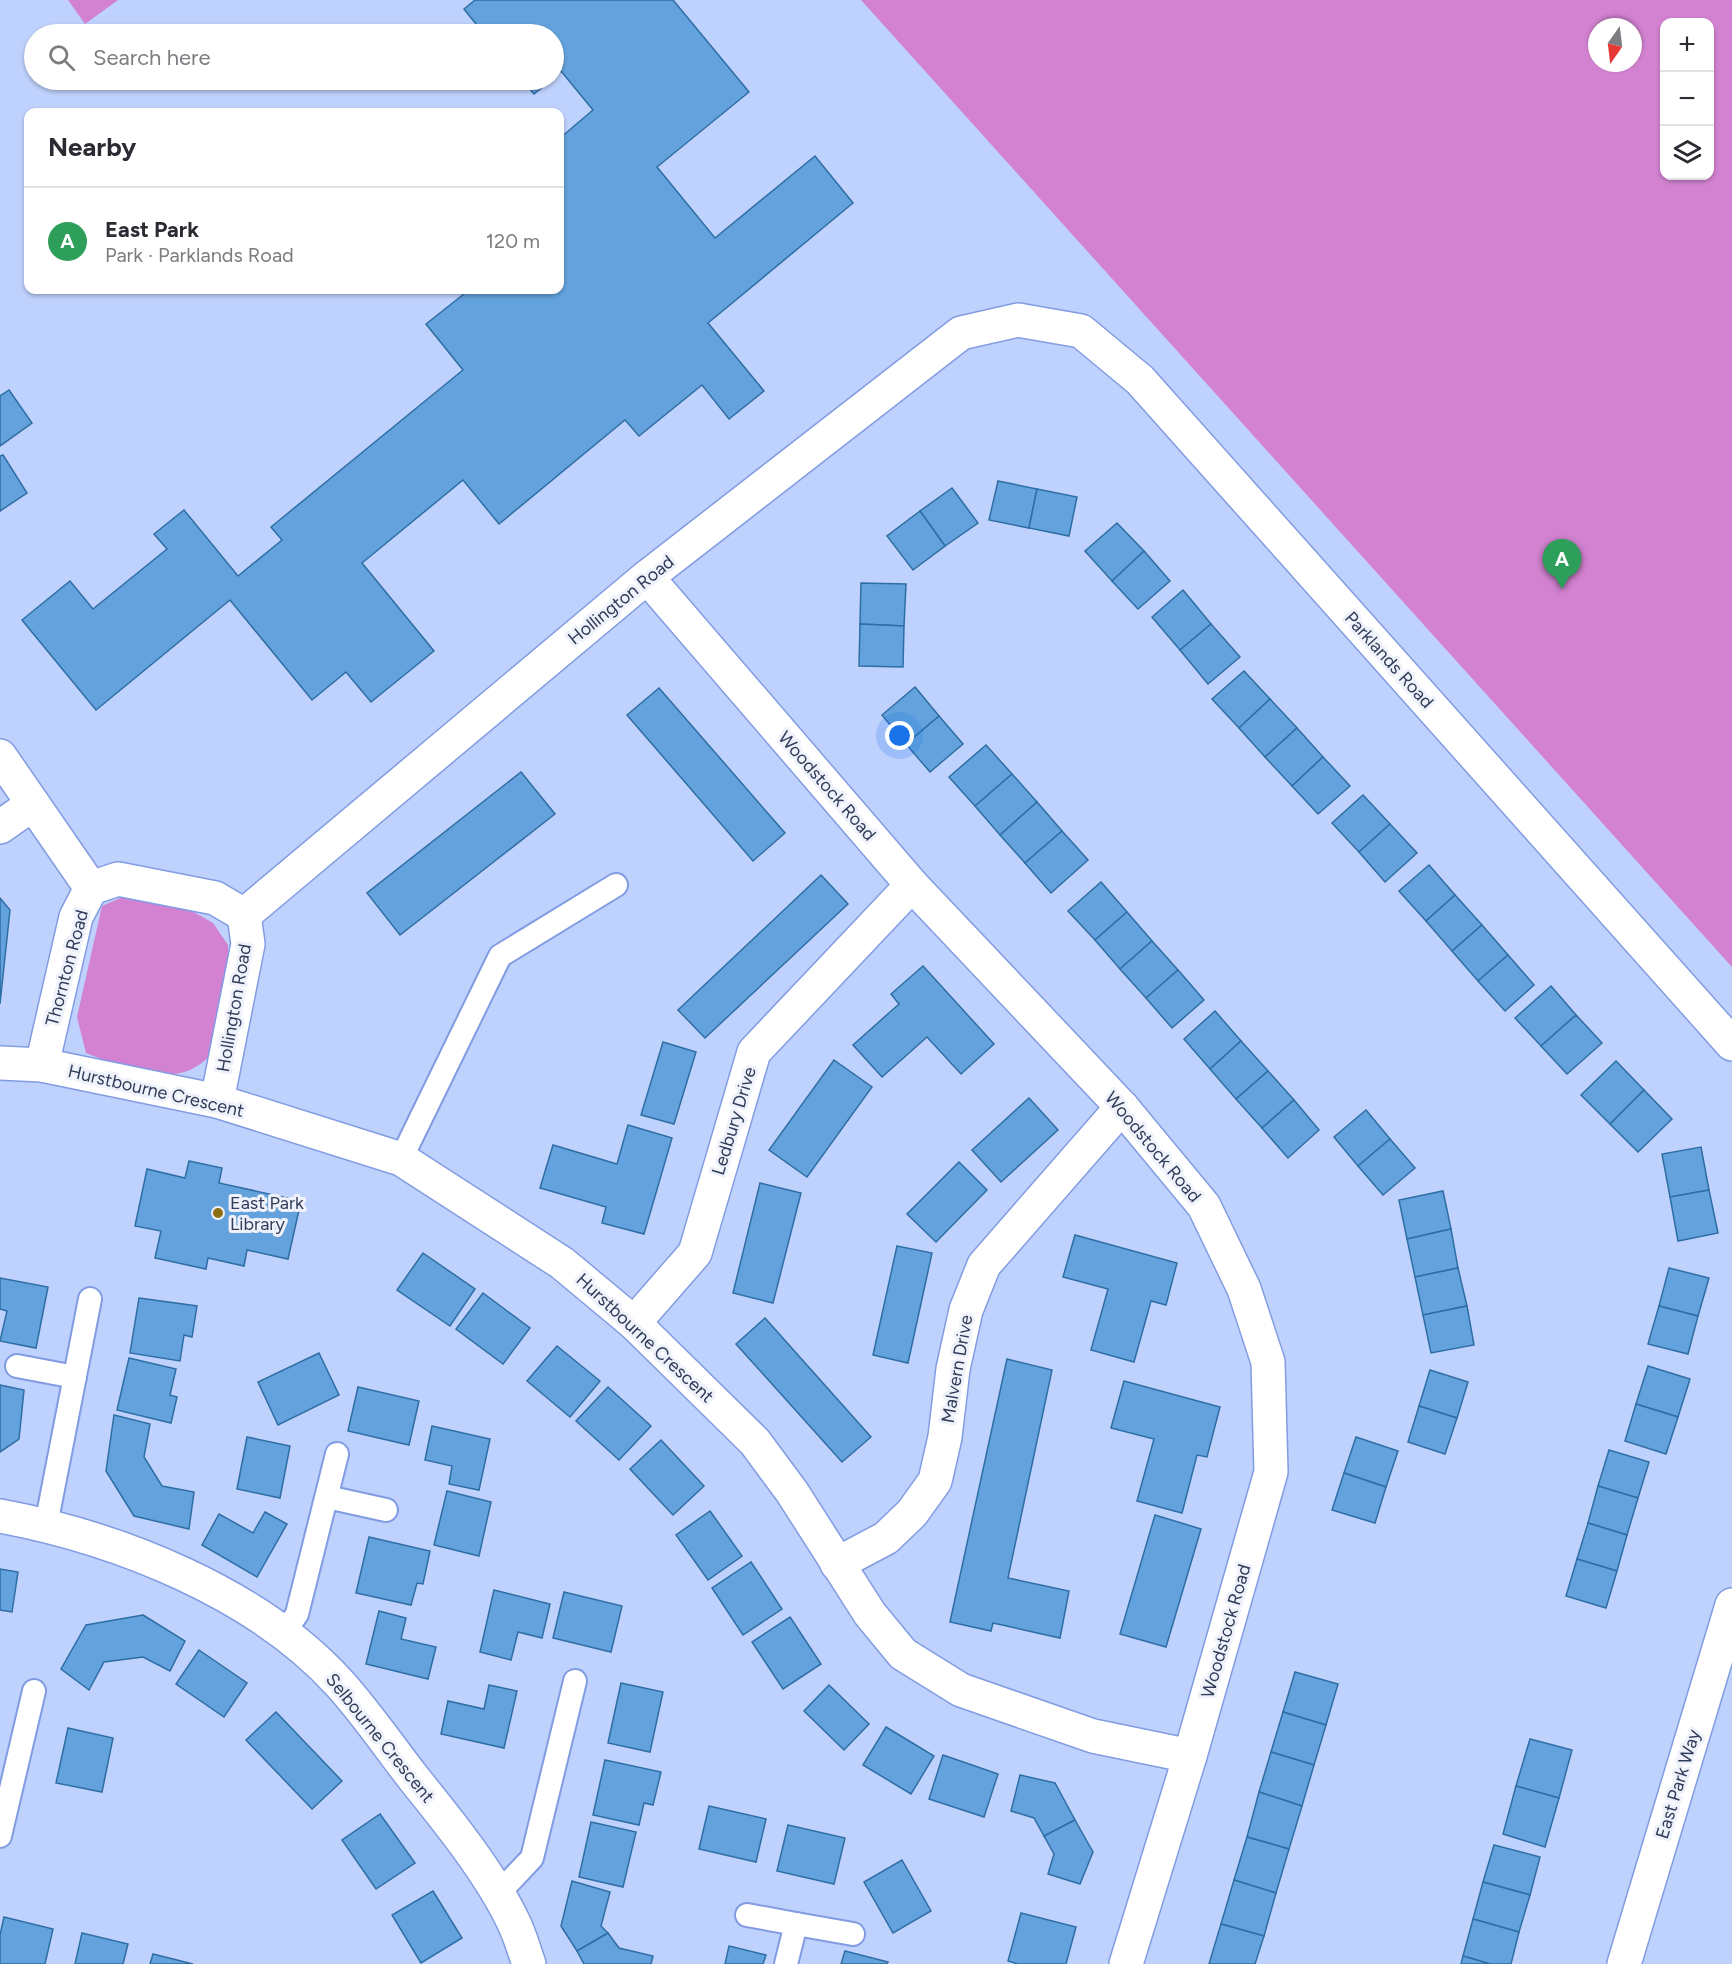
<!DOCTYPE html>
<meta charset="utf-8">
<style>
:root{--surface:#fff;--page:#f2f2f3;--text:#2b2b33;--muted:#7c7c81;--line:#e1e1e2;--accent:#d93025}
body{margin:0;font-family:Figtree,sans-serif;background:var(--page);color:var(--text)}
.controls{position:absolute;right:18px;top:18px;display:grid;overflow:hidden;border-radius:12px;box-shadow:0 2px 4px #0004}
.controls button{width:54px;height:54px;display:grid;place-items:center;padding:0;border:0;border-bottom:2px solid var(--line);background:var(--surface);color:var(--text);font:30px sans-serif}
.compass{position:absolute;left:1588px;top:18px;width:54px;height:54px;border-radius:50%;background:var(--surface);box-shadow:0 2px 4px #0004;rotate:194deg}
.you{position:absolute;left:900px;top:736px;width:21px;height:21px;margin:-15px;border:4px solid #fff;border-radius:50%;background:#1a73e8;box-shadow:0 0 0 9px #1a73e833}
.badge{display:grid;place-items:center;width:39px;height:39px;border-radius:50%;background:var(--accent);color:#fff;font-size:20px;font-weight:700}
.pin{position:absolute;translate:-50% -50px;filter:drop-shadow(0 2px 3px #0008)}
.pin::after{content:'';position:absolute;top:32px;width:21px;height:18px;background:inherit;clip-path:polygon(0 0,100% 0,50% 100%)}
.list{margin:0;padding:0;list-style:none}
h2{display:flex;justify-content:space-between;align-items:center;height:78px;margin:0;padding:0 24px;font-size:26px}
h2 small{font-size:20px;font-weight:400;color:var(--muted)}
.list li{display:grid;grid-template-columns:39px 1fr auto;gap:18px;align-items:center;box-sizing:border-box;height:108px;padding:0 24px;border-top:2px solid var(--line)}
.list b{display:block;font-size:22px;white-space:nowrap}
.list p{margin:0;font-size:20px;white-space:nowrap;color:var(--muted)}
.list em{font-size:20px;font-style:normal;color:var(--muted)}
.icon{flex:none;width:33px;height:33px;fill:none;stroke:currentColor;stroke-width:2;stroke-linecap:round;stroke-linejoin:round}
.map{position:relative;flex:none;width:1732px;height:1964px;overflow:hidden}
.search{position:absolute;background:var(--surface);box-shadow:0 2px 4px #0004;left:24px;top:24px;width:540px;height:66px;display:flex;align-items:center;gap:15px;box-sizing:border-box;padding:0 21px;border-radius:33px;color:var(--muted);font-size:22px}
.panel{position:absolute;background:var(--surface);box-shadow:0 2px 4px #0004;left:24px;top:108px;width:540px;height:186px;border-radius:12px}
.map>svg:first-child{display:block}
.green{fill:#d282d0;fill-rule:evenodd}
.building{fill:#63a2dc;stroke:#2f6ea5;stroke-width:1.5}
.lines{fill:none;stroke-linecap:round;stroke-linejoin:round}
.lane-casing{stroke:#819ce2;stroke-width:26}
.street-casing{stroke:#819ce2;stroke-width:36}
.lane{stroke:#fff;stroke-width:22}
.street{stroke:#fff;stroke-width:33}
.poi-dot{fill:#8f6f14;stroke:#eff2fa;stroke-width:2}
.labels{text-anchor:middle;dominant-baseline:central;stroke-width:6;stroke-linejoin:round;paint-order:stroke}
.street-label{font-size:18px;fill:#303c59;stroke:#eff2fa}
.poi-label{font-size:18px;fill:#303c59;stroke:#eff2fa;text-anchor:start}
</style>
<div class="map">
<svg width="1732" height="1964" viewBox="0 0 1732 1964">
<rect width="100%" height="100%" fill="#bfd1fd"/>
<g class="green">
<path d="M68,0H118L85,24Z"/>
<path d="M861,0H1732V967ZM1664,22H1710V176H1664ZM1597,27H1633V63H1597Z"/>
<path d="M127,895L178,903L213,923L228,945L229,982L212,1053C180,1093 125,1068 86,1053L77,1017L102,906Z"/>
</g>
<g class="building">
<path d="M475,0H673L749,92L657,167L715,238L815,156L853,203L708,323L764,391L729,419L702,385L639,436L625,420L499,524L463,480L362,563L434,651L371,702L346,672L312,700L230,600L96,710L22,620L70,581L93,609L167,549L154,534L184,510L238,576L282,540L271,527L463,370L426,324L469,290H560V138L593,110L561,71L554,77V34H484L464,9Z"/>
<path d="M522,80H551L534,94Z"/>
<path d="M9,390L32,423L0,446V396Z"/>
<path d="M3,455L27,493L0,511V456Z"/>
<path d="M998,481L1037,489L1029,528L989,520Z"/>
<path d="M952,488L978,523L945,546L920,511Z"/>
<path d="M1037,489L1077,497L1069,536L1029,528Z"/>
<path d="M920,511L945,546L913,570L887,536Z"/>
<path d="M1117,523L1144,551L1112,581L1085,551Z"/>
<path d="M1144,551L1170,581L1138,609L1112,581Z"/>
<path d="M861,583L906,584L904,626L860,624Z"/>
<path d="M1183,590L1211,624L1180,650L1152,617Z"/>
<path d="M860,624L904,626L903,667L859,666Z"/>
<path d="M1211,624L1240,657L1208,684L1180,650Z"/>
<path d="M1244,671L1270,699L1239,728L1212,699Z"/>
<path d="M915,687L939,716L906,744L882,715Z"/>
<path d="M659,688L785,833L753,861L627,715Z"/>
<path d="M1270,699L1297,728L1265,757L1239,728Z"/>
<path d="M939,716L963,744L930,772L906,744Z"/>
<path d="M1297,728L1323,757L1292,786L1265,757Z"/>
<path d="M986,745L1012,774L975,806L949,777Z"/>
<path d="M1323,757L1350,786L1318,814L1292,786Z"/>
<path d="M521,772L555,814L400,935L367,893Z"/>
<path d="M1012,774L1037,802L1000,835L975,806Z"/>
<path d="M1363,795L1390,824L1359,852L1332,823Z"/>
<path d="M1037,802L1062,831L1025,863L1000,835Z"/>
<path d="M1390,824L1417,853L1385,882L1359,852Z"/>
<path d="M1062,831L1088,860L1051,893L1025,863Z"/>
<path d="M1429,865L1455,895L1426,921L1399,891Z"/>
<path d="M821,875L848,904L705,1038L678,1010Z"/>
<path d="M1101,882L1127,912L1095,940L1068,911Z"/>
<path d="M1455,895L1482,925L1452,951L1426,921Z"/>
<path d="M0,898L10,910L0,1004Z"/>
<path d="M1127,912L1152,941L1120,969L1095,940Z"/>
<path d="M1482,925L1508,955L1478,981L1452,951Z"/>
<path d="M1152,941L1178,970L1146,998L1120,969Z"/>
<path d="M1508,955L1534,985L1505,1011L1478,981Z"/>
<path d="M923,966L994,1044L961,1074L927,1037L882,1077L853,1045L899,1004L891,994Z"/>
<path d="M1178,970L1204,1000L1172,1028L1146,998Z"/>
<path d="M1551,986L1576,1015L1541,1046L1515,1018Z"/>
<path d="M1215,1011L1241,1041L1210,1069L1184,1039Z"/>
<path d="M1576,1015L1602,1043L1567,1074L1541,1046Z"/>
<path d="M1241,1041L1268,1071L1236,1099L1210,1069Z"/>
<path d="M663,1042L696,1052L674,1124L641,1115Z"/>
<path d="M834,1060L872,1087L807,1177L769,1150Z"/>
<path d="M1616,1061L1644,1090L1610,1124L1581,1095Z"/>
<path d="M1268,1071L1294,1100L1262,1128L1236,1099Z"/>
<path d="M1644,1090L1672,1119L1638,1152L1610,1124Z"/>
<path d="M1029,1098L1058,1130L1001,1182L972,1150Z"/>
<path d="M1294,1100L1319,1130L1288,1158L1262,1128Z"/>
<path d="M1366,1110L1390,1139L1358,1166L1334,1137Z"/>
<path d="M628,1125L672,1138L644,1234L602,1223L606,1207L540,1188L553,1145L617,1164Z"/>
<path d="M1390,1139L1415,1168L1383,1195L1358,1166Z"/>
<path d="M1701,1147L1709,1190L1670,1197L1662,1154Z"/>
<path d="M189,1161L222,1168L219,1183L301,1201L288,1259L247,1250L244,1266L208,1258L206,1269L155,1258L161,1231L135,1226L147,1169L185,1178Z"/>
<path d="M959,1162L987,1190L936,1242L907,1214Z"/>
<path d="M760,1183L801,1193L773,1303L733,1293Z"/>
<path d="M1709,1190L1718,1233L1678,1241L1670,1197Z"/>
<path d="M1443,1191L1451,1229L1407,1239L1399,1200Z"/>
<path d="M1451,1229L1458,1268L1415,1277L1407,1239Z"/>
<path d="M1075,1235L1177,1263L1166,1305L1151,1301L1134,1362L1091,1350L1108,1289L1063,1277Z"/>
<path d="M897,1246L932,1253L908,1363L873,1355Z"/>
<path d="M423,1253L475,1289L450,1326L397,1290Z"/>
<path d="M1458,1268L1467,1306L1423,1315L1415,1277Z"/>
<path d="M1669,1268L1709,1278L1698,1316L1659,1306Z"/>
<path d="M0,1278L48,1287L36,1348L0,1341L7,1311L0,1309Z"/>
<path d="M483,1293L530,1328L503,1364L456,1329Z"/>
<path d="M139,1298L197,1306L192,1337L184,1335L180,1361L130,1353Z"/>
<path d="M1467,1306L1474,1345L1431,1353L1423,1315Z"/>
<path d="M1659,1306L1698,1316L1688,1354L1648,1344Z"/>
<path d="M765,1318L871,1437L842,1462L736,1344Z"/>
<path d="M557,1346L600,1381L570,1417L527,1381Z"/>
<path d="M319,1353L339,1395L278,1425L258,1382Z"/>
<path d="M129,1358L176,1369L170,1395L177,1397L171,1423L117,1410Z"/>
<path d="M1007,1359L1052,1370L1008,1578L1069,1591L1060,1638L993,1623L991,1631L950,1622Z"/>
<path d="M1648,1366L1690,1379L1678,1417L1636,1404Z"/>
<path d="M1430,1370L1468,1382L1457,1418L1419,1406Z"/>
<path d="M1124,1381L1220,1407L1207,1457L1197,1455L1182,1513L1137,1501L1154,1439L1111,1428Z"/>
<path d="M0,1385L24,1390L19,1439L0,1452Z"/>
<path d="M358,1387L419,1401L409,1445L348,1431Z"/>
<path d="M608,1387L651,1426L619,1460L576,1421Z"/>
<path d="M1636,1404L1678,1417L1666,1454L1625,1441Z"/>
<path d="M1419,1406L1457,1418L1445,1454L1408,1442Z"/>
<path d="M114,1415L150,1424L144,1457L162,1486L194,1492L189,1529L134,1516L106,1471Z"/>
<path d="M432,1426L490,1439L479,1490L449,1484L452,1466L425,1460Z"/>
<path d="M247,1437L290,1446L280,1498L237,1489Z"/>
<path d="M1356,1437L1398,1451L1386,1487L1344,1473Z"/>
<path d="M661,1440L704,1486L673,1515L630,1469Z"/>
<path d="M1609,1450L1649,1462L1638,1498L1598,1486Z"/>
<path d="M1344,1473L1386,1487L1375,1523L1332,1510Z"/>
<path d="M1598,1486L1638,1498L1627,1535L1588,1523Z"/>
<path d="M447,1491L491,1502L479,1556L434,1545Z"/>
<path d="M710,1511L742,1556L708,1580L676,1535Z"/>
<path d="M265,1512L287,1524L257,1577L202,1545L219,1514L253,1533Z"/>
<path d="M1155,1515L1201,1529L1166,1647L1120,1634Z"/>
<path d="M1588,1523L1627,1535L1617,1571L1577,1559Z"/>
<path d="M369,1537L430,1551L423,1584L417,1583L411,1605L356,1593Z"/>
<path d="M1577,1559L1617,1571L1606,1608L1566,1596Z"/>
<path d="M751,1562L782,1609L743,1635L712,1588Z"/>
<path d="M0,1569L18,1572L12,1612L0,1610Z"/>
<path d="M494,1590L550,1604L542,1638L518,1632L511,1660L480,1652Z"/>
<path d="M564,1592L622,1606L611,1652L553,1638Z"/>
<path d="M379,1611L406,1618L401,1639L436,1647L428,1679L366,1664Z"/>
<path d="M143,1615L185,1641L170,1671L143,1657L104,1662L89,1690L61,1669L86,1625Z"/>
<path d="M790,1617L821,1664L783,1689L752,1642Z"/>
<path d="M199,1650L247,1683L224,1717L176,1684Z"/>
<path d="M1295,1672L1338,1684L1326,1725L1283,1712Z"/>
<path d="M621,1683L663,1692L650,1752L608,1743Z"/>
<path d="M489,1685L517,1691L504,1748L441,1734L448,1701L484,1709Z"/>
<path d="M829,1685L869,1724L844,1750L804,1711Z"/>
<path d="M276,1712L342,1781L312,1809L246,1740Z"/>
<path d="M1283,1712L1326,1725L1314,1765L1271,1752Z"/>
<path d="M886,1727L934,1756L911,1794L863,1765Z"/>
<path d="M68,1728L113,1738L102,1792L56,1783Z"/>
<path d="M1530,1739L1572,1750L1559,1798L1516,1786Z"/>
<path d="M1271,1752L1314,1765L1302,1806L1259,1792Z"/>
<path d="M943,1755L998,1774L984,1817L929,1799Z"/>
<path d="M605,1760L661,1772L653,1805L644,1803L639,1825L593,1815Z"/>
<path d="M1020,1775L1055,1783L1075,1820L1044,1836L1034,1818L1011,1811Z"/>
<path d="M1516,1786L1559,1798L1545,1847L1503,1834Z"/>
<path d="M1259,1792L1302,1806L1289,1849L1247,1837Z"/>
<path d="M709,1806L766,1819L756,1862L699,1849Z"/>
<path d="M380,1814L415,1863L376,1889L342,1840Z"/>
<path d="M1075,1820L1093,1852L1080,1884L1048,1874L1054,1854L1044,1836Z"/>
<path d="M591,1822L636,1832L623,1887L579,1877Z"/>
<path d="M788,1825L845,1838L834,1884L777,1871Z"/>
<path d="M1247,1837L1289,1849L1276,1893L1234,1880Z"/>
<path d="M1494,1845L1540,1857L1530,1895L1483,1882Z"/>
<path d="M902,1860L931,1911L893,1933L864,1882Z"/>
<path d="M1234,1880L1276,1893L1264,1936L1221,1924Z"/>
<path d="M572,1881L610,1892L601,1926L608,1933L577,1951L561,1926Z"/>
<path d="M1483,1882L1530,1895L1519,1932L1473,1919Z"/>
<path d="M433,1891L462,1938L421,1963L392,1915Z"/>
<path d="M1021,1913L1076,1927L1066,1964H1018L1008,1961Z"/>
<path d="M4,1917L53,1929L45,1964H0V1935Z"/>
<path d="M1473,1919L1519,1932L1511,1964H1490L1463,1956Z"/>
<path d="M1221,1924L1264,1936L1255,1964H1209Z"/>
<path d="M82,1933L128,1944L123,1964H75Z"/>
<path d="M608,1933L619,1948L653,1956L651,1964H584L577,1951Z"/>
<path d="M729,1946L766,1955L763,1964H725Z"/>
<path d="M845,1951L888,1962L887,1964H841Z"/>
<path d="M153,1954L193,1964H150Z"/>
<path d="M1463,1956L1490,1964H1461Z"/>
</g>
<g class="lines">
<defs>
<g id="lane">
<path d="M401,1159L500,956L616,885"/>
<path d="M17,1366L75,1377"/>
<path d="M327,1497L386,1510"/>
<path d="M46,1525L90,1299"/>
<path d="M283,1634L297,1614L337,1454"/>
<path d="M0,1836L34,1691"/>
<path d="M497,1895L532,1858L575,1681"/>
<path d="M747,1915L796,1924L786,1964"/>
<path d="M796,1924L853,1934"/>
</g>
<g id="street">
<path d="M647,577L912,885L1122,1107L1204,1206L1244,1289L1268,1362L1271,1472L1190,1756L1126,1964"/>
<path d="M0,756L91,888"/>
<path d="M0,827L33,804"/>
<path d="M91,888L118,879L215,898L244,915"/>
<path d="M244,915L647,577L961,333L1018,320L1081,331L1140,380L1732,1044"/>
<path d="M0,1063L42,1065L217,1101L401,1159L562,1263L634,1323L755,1442L792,1492L870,1614L903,1654L961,1690L1093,1736L1190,1756"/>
<path d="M42,1065L76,917L91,888"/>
<path d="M217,1101L248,944L244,915"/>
<path d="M634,1323L695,1253L754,1052L912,885"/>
<path d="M0,1516C118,1538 258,1593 340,1684C367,1714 390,1748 415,1780C449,1822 490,1873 513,1921C520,1935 524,1950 529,1964"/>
<path d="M837,1564L886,1538L912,1513L935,1481L945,1437L953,1369L966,1310L984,1265L1122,1107"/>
<path d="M1624,1964L1732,1605"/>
</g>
</defs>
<use href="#lane" class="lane-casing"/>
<use href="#street" class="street-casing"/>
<use href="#lane" class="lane"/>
<use href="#street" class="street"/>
</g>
<circle class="poi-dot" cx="218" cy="1213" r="6"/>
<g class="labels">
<g class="street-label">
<text transform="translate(621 600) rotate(-39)">Hollington Road</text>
<text transform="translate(1389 660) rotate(48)">Parklands Road</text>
<text transform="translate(827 786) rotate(49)">Woodstock Road</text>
<text transform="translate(67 968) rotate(-75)">Thornton Road</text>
<text transform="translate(234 1008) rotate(-80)">Hollington Road</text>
<text transform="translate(156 1091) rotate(13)">Hurstbourne Crescent</text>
<text transform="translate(734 1121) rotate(-73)">Ledbury Drive</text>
<text transform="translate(1153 1147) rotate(50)">Woodstock Road</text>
<text transform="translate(645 1338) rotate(43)">Hurstbourne Crescent</text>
<text transform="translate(957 1369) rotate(-80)">Malvern Drive</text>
<text transform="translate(1226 1631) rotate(-74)">Woodstock Road</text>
<text transform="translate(380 1738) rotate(51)">Selbourne Crescent</text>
<text transform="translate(1678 1784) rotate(-73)">East Park Way</text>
</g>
<g class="poi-label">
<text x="230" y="1203">East Park<tspan x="230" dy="21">Library</tspan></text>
</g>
</g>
</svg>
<div class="controls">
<button>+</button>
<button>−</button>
<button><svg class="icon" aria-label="layers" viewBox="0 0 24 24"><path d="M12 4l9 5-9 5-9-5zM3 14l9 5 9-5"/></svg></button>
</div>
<svg class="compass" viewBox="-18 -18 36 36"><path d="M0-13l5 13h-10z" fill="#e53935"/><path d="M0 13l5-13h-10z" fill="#7c7c81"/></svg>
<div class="you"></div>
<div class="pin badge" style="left:1562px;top:589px;background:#2e9e5b">A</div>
<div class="search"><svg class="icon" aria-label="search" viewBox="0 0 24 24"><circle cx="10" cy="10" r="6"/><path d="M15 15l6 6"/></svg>Search here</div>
<section class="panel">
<h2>Nearby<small></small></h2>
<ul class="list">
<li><span class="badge" style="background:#2e9e5b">A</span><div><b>East Park</b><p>Park · Parklands Road</p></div><em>120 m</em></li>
</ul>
</section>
</div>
